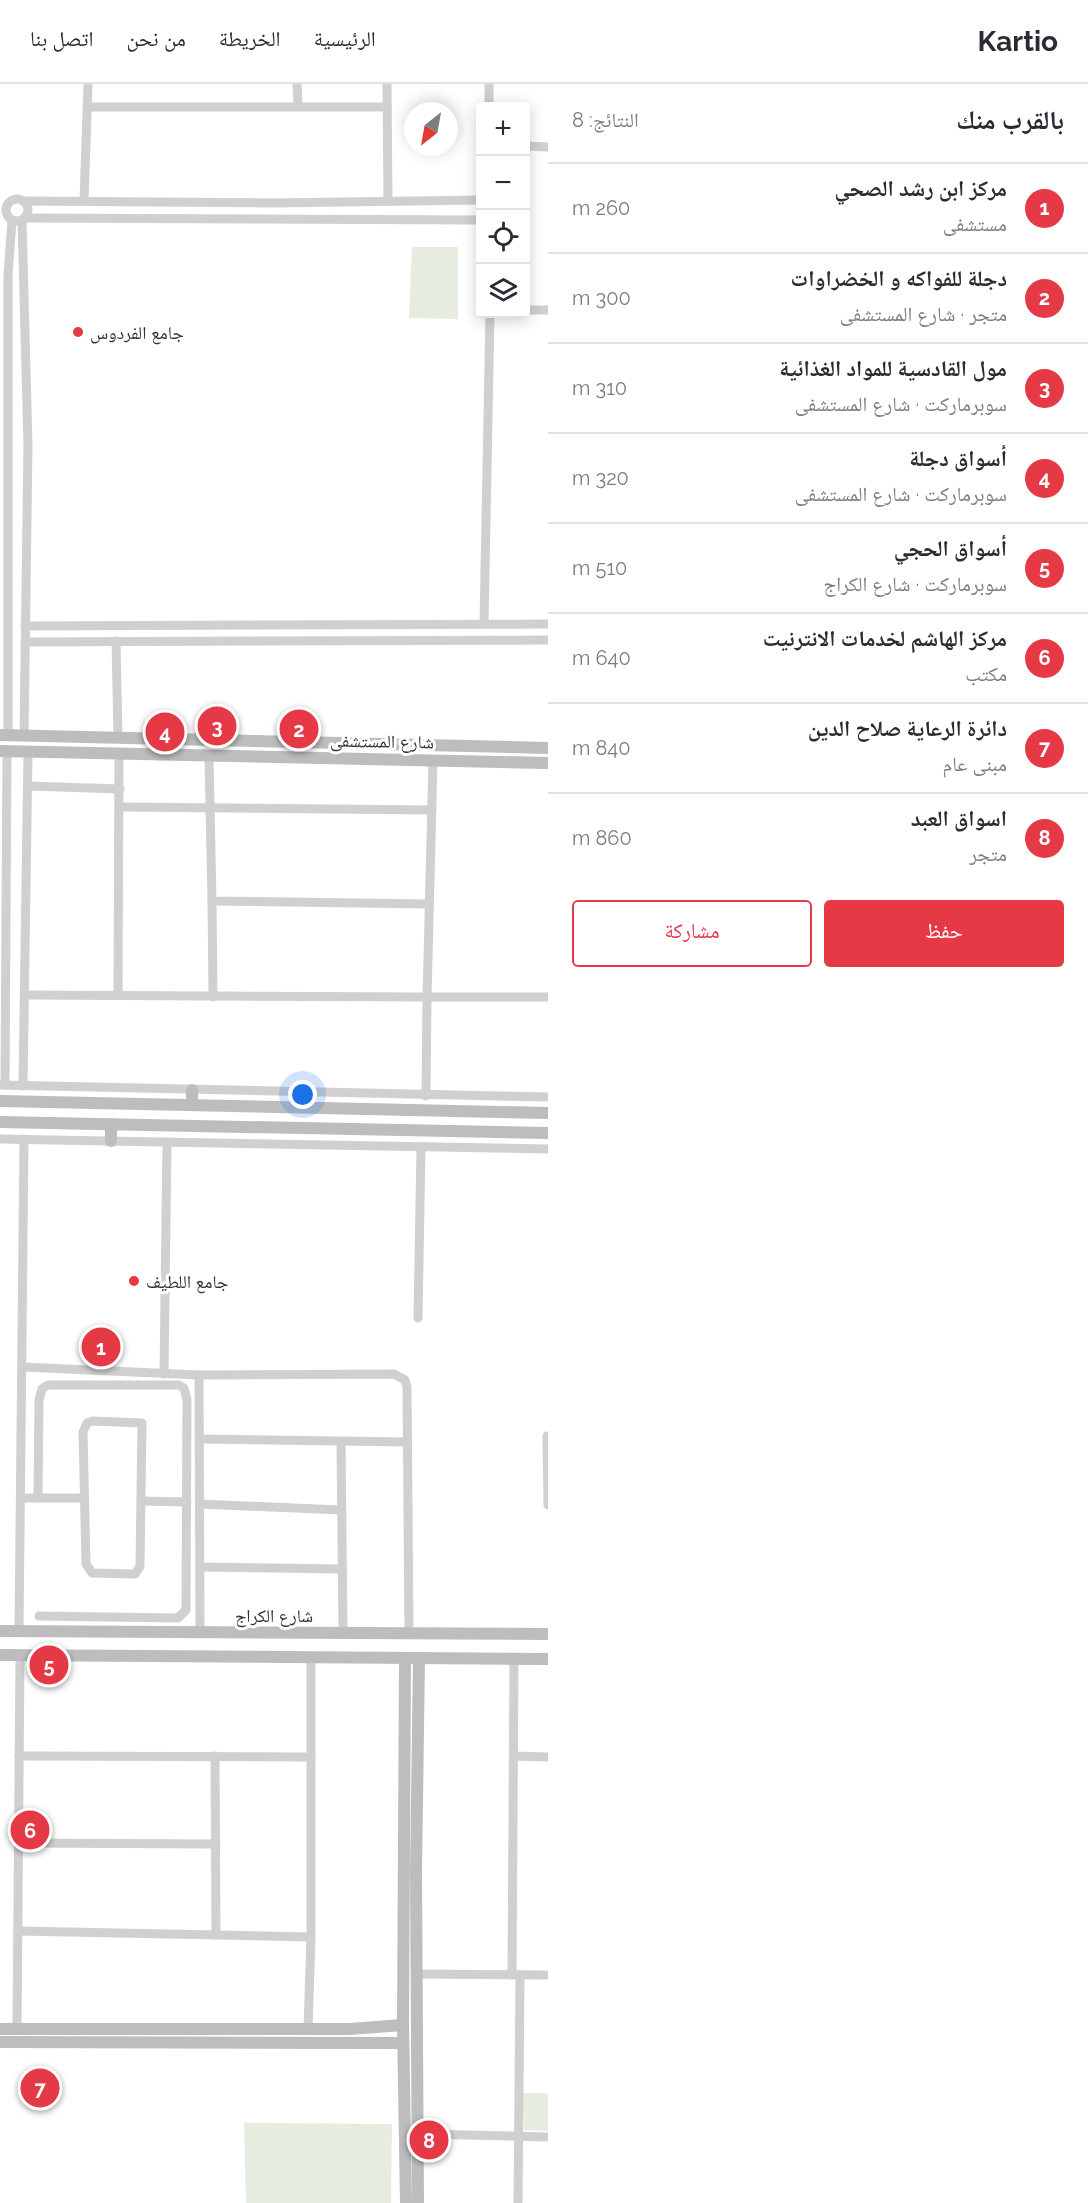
<!DOCTYPE html>
<html lang="ar">
<meta charset="utf-8">
<style>
:root{--surface:#fff;--page:#f2f2f3;--text:#2b2b33;--muted:#7c7c81;--line:#e1e1e2;--accent:#e63946}
body{margin:0;font-family:Raleway,"Noto Naskh Arabic",sans-serif;background:var(--page);color:var(--text);direction:rtl}
.controls{position:absolute;right:18px;top:18px;display:grid;overflow:hidden;border-radius:6px;box-shadow:0 3px 15px #0003}
.controls button{width:54px;height:54px;display:grid;place-items:center;padding:0;border:0;border-bottom:2px solid var(--line);background:var(--surface);color:var(--text);font:30px sans-serif}
.compass{position:absolute;left:404px;top:18px;width:54px;height:54px;border-radius:50%;background:var(--surface);box-shadow:0 3px 15px #0003;rotate:211deg}
.you{position:absolute;left:303px;top:1011px;width:21px;height:21px;margin:-15px;border:4px solid #fff;border-radius:50%;background:#1a73e8;box-shadow:0 0 0 9px #1a73e833}
.badge{display:grid;place-items:center;width:39px;height:39px;border-radius:50%;background:var(--accent);color:#fff;font-size:20px;font-weight:700}
.pin{position:absolute;translate:-50% -50%;border:3px solid #fff;box-shadow:0 2px 6px #0006}
.list{margin:0;padding:0;list-style:none}
h2{display:flex;justify-content:space-between;align-items:center;height:78px;margin:0;padding:0 24px;font-size:26px}
h2 small{font-size:20px;font-weight:400;color:var(--muted)}
.list li{display:grid;grid-template-columns:39px 1fr auto;gap:18px;align-items:center;box-sizing:border-box;height:90px;padding:0 24px;border-top:2px solid var(--line)}
.list b{display:block;font-size:22px;white-space:nowrap}
.list p{margin:0;font-size:20px;white-space:nowrap;color:var(--muted)}
.list em{font-size:20px;font-style:normal;color:var(--muted)}
.actions{display:flex;gap:12px;padding:18px 24px}
.actions a{flex:1;padding:14px 0;border:2px solid var(--accent);border-radius:6px;text-align:center;font-size:21px;color:var(--accent)}
.actions .main{background:var(--accent);color:#fff}
.icon{flex:none;width:33px;height:33px;fill:none;stroke:currentColor;stroke-width:2;stroke-linecap:round;stroke-linejoin:round}
.map{position:relative;flex:none;width:548px;height:2119px;overflow:hidden;direction:ltr}
header{display:flex;align-items:center;gap:36px;box-sizing:border-box;height:84px;padding:0 30px;background:var(--surface);border-bottom:2px solid var(--line)}
header strong{font-size:28px}
nav{display:flex;gap:33px;margin-inline-start:auto;font-size:21px}
main{display:flex}
aside{flex:1;background:var(--surface)}
.map>svg:first-child{display:block}
.green{fill:#e6ecdf}
.lines{fill:none;stroke-linecap:round;stroke-linejoin:round}
.street{stroke:#d0d0d0;stroke-width:9}
.secondary{stroke:#bdbdbd;stroke-width:12}
.poi-dot{fill:#e63946;stroke:#fff;stroke-width:2}
.labels{text-anchor:middle;dominant-baseline:central;stroke-width:6;stroke-linejoin:round;paint-order:stroke}
.poi-label{font-size:18px;fill:#333;stroke:#fff;text-anchor:start}
.street-label{font-size:18px;fill:#333;stroke:#fff}
</style>
<header>
<strong>Kartio</strong>
<nav><a>الرئيسية</a><a>الخريطة</a><a>من نحن</a><a>اتصل بنا</a></nav>
</header>
<main>
<aside>
<h2>بالقرب منك<small>النتائج: 8</small></h2>
<ul class="list">
<li><span class="badge">1</span><div><b>مركز ابن رشد الصحي</b><p>مستشفى</p></div><em>260 m</em></li>
<li><span class="badge">2</span><div><b>دجلة للفواكه و الخضراوات</b><p>متجر · شارع المستشفى</p></div><em>300 m</em></li>
<li><span class="badge">3</span><div><b>مول القادسية للمواد الغذائية</b><p>سوبرماركت · شارع المستشفى</p></div><em>310 m</em></li>
<li><span class="badge">4</span><div><b>أسواق دجلة</b><p>سوبرماركت · شارع المستشفى</p></div><em>320 m</em></li>
<li><span class="badge">5</span><div><b>أسواق الحجي</b><p>سوبرماركت · شارع الكراج</p></div><em>510 m</em></li>
<li><span class="badge">6</span><div><b>مركز الهاشم لخدمات الانترنيت</b><p>مكتب</p></div><em>640 m</em></li>
<li><span class="badge">7</span><div><b>دائرة الرعاية صلاح الدين</b><p>مبنى عام</p></div><em>840 m</em></li>
<li><span class="badge">8</span><div><b>اسواق العبد</b><p>متجر</p></div><em>860 m</em></li>
</ul>
<div class="actions"><a class="main">حفظ</a><a>مشاركة</a></div>
</aside>
<div class="map">
<svg width="548" height="2119" viewBox="0 0 548 2119">
<rect width="100%" height="100%" fill="#fff"/>
<g class="green">
<path d="M412,163H458V235L409,234Z"/>
<path d="M523,2009H548V2047L524,2046Z"/>
<path d="M244,2039L392,2040L391,2119H246Z"/>
</g>
<g class="lines">
<g class="street">
<path d="M297,0L298,23"/>
<path d="M387,0L388,116"/>
<path d="M489,0V22"/>
<path d="M88,23H387"/>
<path d="M526,62L548,63"/>
<circle cx="17" cy="126" r="11"/>
<path d="M23,117L272,119L481,116"/>
<path d="M84,117L88,0"/>
<path d="M25,134L481,136"/>
<path d="M22,136L28,361L24,652"/>
<path d="M526,226H548"/>
<path d="M484,539L490,230"/>
<path d="M25,542L548,540"/>
<path d="M116,557L118,654"/>
<path d="M25,558L548,556"/>
<path d="M8,651V192L12,136"/>
<path d="M209,673L212,817L429,820"/>
<path d="M433,677L427,913H548"/>
<path d="M28,702L120,705"/>
<path d="M120,723L432,726"/>
<path d="M212,817L213,913"/>
<path d="M25,911L427,913L426,1012"/>
<path d="M118,911L119,669"/>
<path d="M0,1001L548,1013"/>
<path d="M5,1001L7,667"/>
<path d="M23,1002L28,668"/>
<path d="M0,1055L548,1065"/>
<path d="M418,1234L421,1063"/>
<path d="M23,1283L199,1291"/>
<path d="M164,1290L167,1058"/>
<path d="M93,1337L142,1339L140,1482L135,1490L92,1489L86,1480L83,1348L87,1339Z"/>
<path d="M547,1352L548,1421"/>
<path d="M200,1355L406,1358"/>
<path d="M341,1359L343,1549"/>
<path d="M22,1414H84"/>
<path d="M38,1414L39,1316L42,1305L48,1301H179L184,1304L187,1316L186,1526L178,1534L39,1532"/>
<path d="M141,1417L187,1418"/>
<path d="M200,1420L341,1426"/>
<path d="M200,1483L342,1485"/>
<path d="M19,1547L24,1055"/>
<path d="M200,1549L199,1291L394,1290L405,1296L407,1303L409,1549"/>
<path d="M19,1672L311,1673"/>
<path d="M215,1672L216,1851"/>
<path d="M514,1672L548,1673"/>
<path d="M19,1759L216,1760"/>
<path d="M18,1847L311,1853"/>
<path d="M418,1890L548,1891"/>
<path d="M512,1891L514,1575"/>
<path d="M17,1945L20,1571"/>
<path d="M308,1945L311,1853V1574"/>
<path d="M420,2050L548,2053"/>
<path d="M518,2119L520,1891"/>
</g>
<g class="secondary">
<path d="M0,651L548,664"/>
<path d="M0,667L548,679"/>
<path d="M0,1017L548,1029"/>
<path d="M192,1021V1006"/>
<path d="M0,1038L548,1049"/>
<path d="M111,1040V1057"/>
<path d="M0,1547L548,1550"/>
<path d="M0,1571L548,1575"/>
<path d="M405,1575L403,1941L406,2119"/>
<path d="M0,1945H349L403,1941"/>
<path d="M0,1958L403,1959"/>
<path d="M418,2119L416,1788L419,1575"/>
</g>
</g>
<g class="poi-dot">
<circle cx="78" cy="248" r="6"/>
<circle cx="134" cy="1197" r="6"/>
</g>
<g class="labels">
<g class="poi-label">
<text x="90" y="248">جامع الفردوس</text>
<text x="146" y="1197">جامع اللطیف</text>
</g>
<g class="street-label">
<text transform="translate(382 657) rotate(1)">شارع المستشفى</text>
<text x="274" y="1531">شارع الكراج</text>
</g>
</g>
</svg>
<div class="controls">
<button>+</button>
<button>−</button>
<button><svg class="icon" aria-label="locate" viewBox="0 0 24 24"><circle cx="12" cy="12" r="6"/><path d="M12 2v4M12 18v4M2 12h4M18 12h4"/></svg></button>
<button><svg class="icon" aria-label="layers" viewBox="0 0 24 24"><path d="M12 4l9 5-9 5-9-5zM3 14l9 5 9-5"/></svg></button>
</div>
<svg class="compass" viewBox="-18 -18 36 36"><path d="M0-13l5 13h-10z" fill="#e53935"/><path d="M0 13l5-13h-10z" fill="#7c7c81"/></svg>
<div class="you"></div>
<div class="pin badge" style="left:101px;top:1263px">1</div>
<div class="pin badge" style="left:299px;top:645px">2</div>
<div class="pin badge" style="left:217px;top:642px">3</div>
<div class="pin badge" style="left:165px;top:648px">4</div>
<div class="pin badge" style="left:49px;top:1581px">5</div>
<div class="pin badge" style="left:30px;top:1746px">6</div>
<div class="pin badge" style="left:40px;top:2004px">7</div>
<div class="pin badge" style="left:429px;top:2056px">8</div>
</div>
</main>
